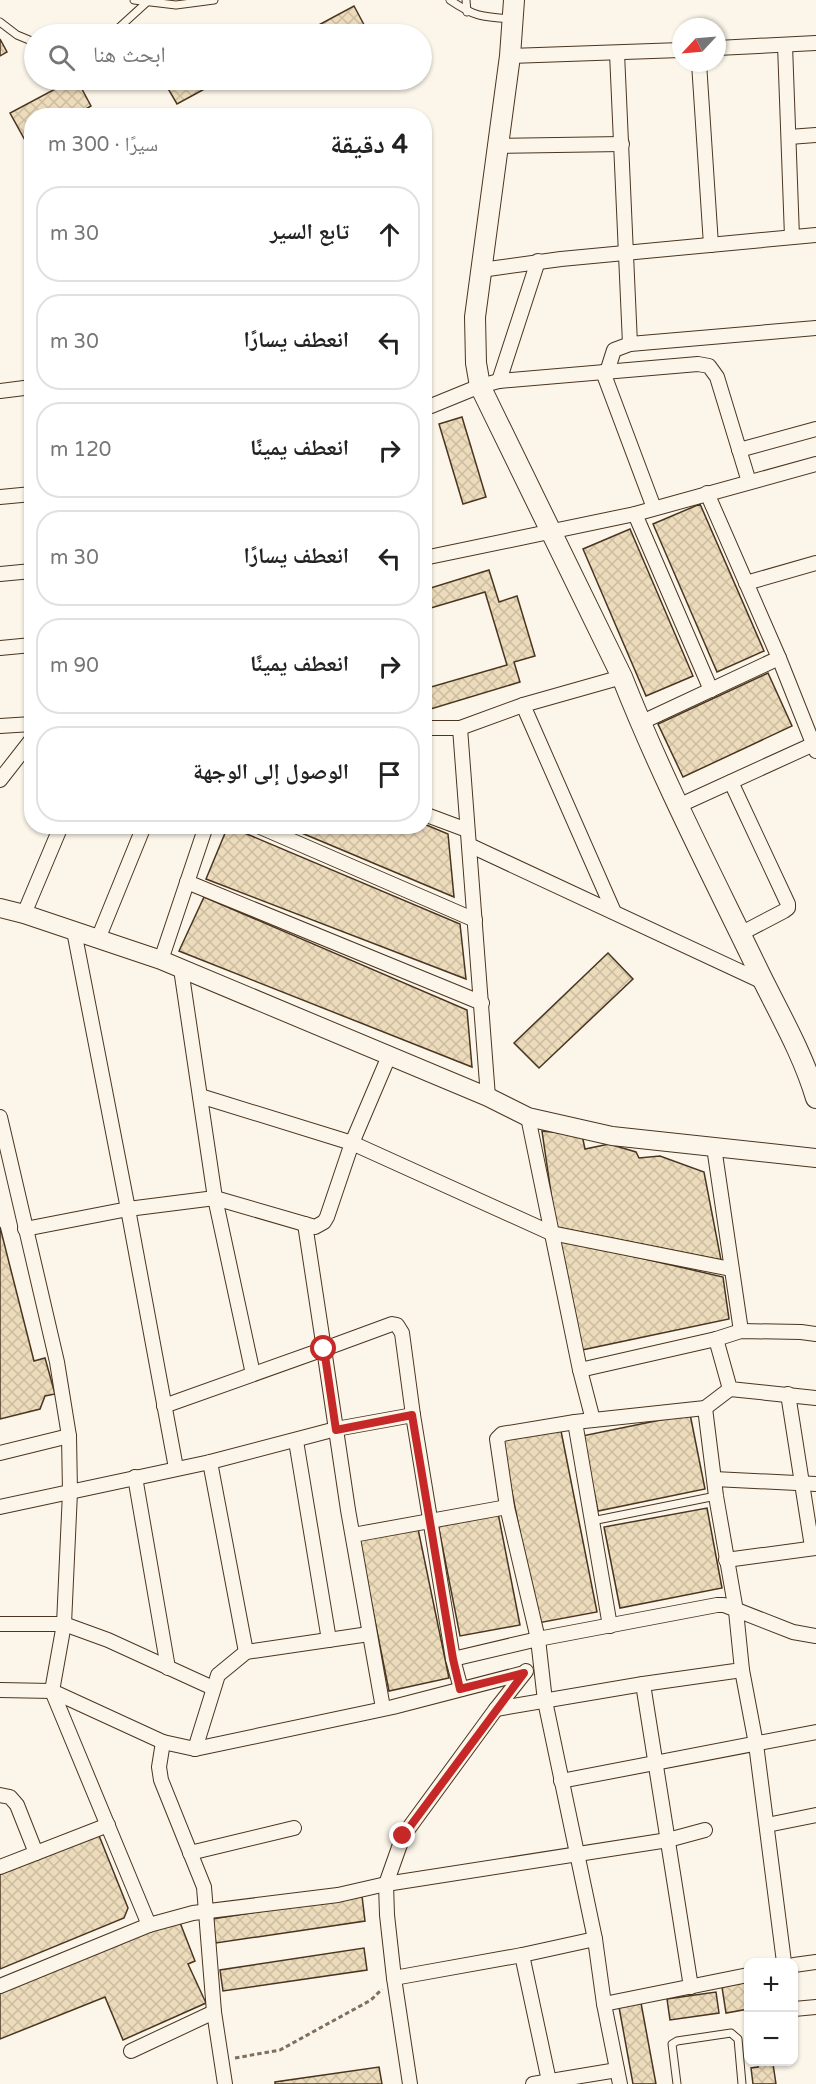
<!DOCTYPE html>
<html lang="ar">
<meta charset="utf-8">
<style>
:root{--surface:#fff;--page:#f6f6f6;--text:#222;--muted:#767676;--line:#e0e0e0}
body{margin:0;font-family:"Varela Round","Noto Naskh Arabic",sans-serif;background:var(--page);color:var(--text);direction:rtl}
.controls{position:absolute;right:18px;bottom:18px;display:grid;overflow:hidden;border-radius:12px;box-shadow:0 2px 4px #0004}
.controls button{width:54px;height:54px;display:grid;place-items:center;padding:0;border:0;border-bottom:2px solid var(--line);background:var(--surface);color:var(--text);font:30px sans-serif}
.compass{position:absolute;left:672px;top:18px;width:54px;height:54px;border-radius:50%;background:var(--surface);box-shadow:0 2px 4px #0004;rotate:244deg}
.stop{position:absolute;width:18px;height:18px;margin:-14px;border:4px solid #c62828;border-radius:50%;background:#fff}
.stop.end{background:#c62828;border-color:#fff;box-shadow:0 2px 6px #0008}
.list{margin:0;padding:0;list-style:none}
h2{display:flex;justify-content:space-between;align-items:center;height:78px;margin:0;padding:0 24px;font-size:26px}
h2 small{font-size:20px;font-weight:400;color:var(--muted)}
.list li{display:grid;grid-template-columns:39px 1fr auto;gap:18px;align-items:center;box-sizing:border-box;height:96px;margin:0 12px 12px;padding:0 12px;border:2px solid var(--line);border-radius:24px}
.list b{display:block;font-size:22px;white-space:nowrap}
.list em{font-size:20px;font-style:normal;color:var(--muted)}
.icon{flex:none;width:33px;height:33px;fill:none;stroke:currentColor;stroke-width:2;stroke-linecap:round;stroke-linejoin:round}
.map{position:relative;flex:none;width:816px;height:2084px;overflow:hidden;direction:ltr}
.search{position:absolute;background:var(--surface);box-shadow:0 2px 4px #0004;left:24px;top:24px;width:408px;height:66px;display:flex;align-items:center;gap:15px;box-sizing:border-box;padding:0 21px;border-radius:33px;color:var(--muted);font-size:22px}
.panel{position:absolute;background:var(--surface);box-shadow:0 2px 4px #0004;left:24px;top:108px;width:408px;height:726px;border-radius:24px;direction:rtl}
.map>svg:first-child{display:block}
.building{fill:url(#building-cross-hatch);stroke:#4a3520;stroke-width:1.5}
.lines{fill:none;stroke-linecap:round;stroke-linejoin:round}
.service-casing{stroke:#4a3520;stroke-width:9}
.minor-casing{stroke:#4a3520;stroke-width:16}
.tertiary-casing{stroke:#4a3520;stroke-width:20}
.secondary-casing{stroke:#4a3520;stroke-width:22}
.path{stroke:#7f6f5c;stroke-width:3;stroke-dasharray:4.5 3;stroke-linecap:butt}
.service{stroke:#fbf6e9;stroke-width:7}
.minor{stroke:#fbf6e9;stroke-width:14}
.tertiary{stroke:#fbf6e9;stroke-width:18}
.secondary{stroke:#fbf6e9;stroke-width:20}
.route{stroke:#c62828;stroke-width:8}
</style>
<div class="map">
<svg width="816" height="2084" viewBox="0 0 816 2084">
<defs>
<pattern id="building-cross-hatch" width="8" height="8" patternUnits="userSpaceOnUse" patternTransform="scale(1.5)"><rect width="8" height="8" fill="#ecdcbc"/><path d="M0 0l8 8M0 8l8-8" fill="none" stroke="#ccbda1"/></pattern>
</defs>
<rect width="100%" height="100%" fill="#fbf6e9"/>
<g class="building">
<path d="M354,6L369,34H302Z"/>
<path d="M0,39L7,52L0,56Z"/>
<path d="M72,80H77L91,106L74,116H32V139L26,142L10,113Z"/>
<path d="M163,80H221L177,104Z"/>
<path d="M462,417L486,497L463,504L439,424Z"/>
<path d="M700,504L764,651L717,672L653,524Z"/>
<path d="M630,529L693,676L646,696L583,549Z"/>
<path d="M489,570L499,602L517,596L535,656L514,662L520,682L424,711V689L507,665L485,592L424,610V590Z"/>
<path d="M768,673L792,726L683,777L658,724Z"/>
<path d="M424,824L448,834L454,897L285,826H424Z"/>
<path d="M228,826L460,924L466,979L206,879Z"/>
<path d="M204,897L467,1010L472,1067L179,951Z"/>
<path d="M608,953L633,979L539,1068L514,1043Z"/>
<path d="M542,1131L582,1135L585,1149L609,1144L636,1152L639,1158L660,1156L704,1172L721,1260L556,1227Z"/>
<path d="M0,1227L34,1361L45,1358L55,1394L45,1396L40,1409L0,1419Z"/>
<path d="M558,1239L723,1277L729,1319L577,1351Z"/>
<path d="M690,1414L705,1489L598,1511L582,1436Z"/>
<path d="M560,1426L597,1612L538,1623L501,1437Z"/>
<path d="M707,1508L722,1588L620,1608L604,1527Z"/>
<path d="M498,1513L520,1625L460,1636L438,1524Z"/>
<path d="M417,1524L449,1678L389,1691L358,1536Z"/>
<path d="M98,1833L128,1908L124,1918L0,1969V1873Z"/>
<path d="M362,1896L365,1921L216,1943L212,1919Z"/>
<path d="M179,1920L195,1961L188,1964L206,2003L123,2040L105,1997L0,2039V1992Z"/>
<path d="M364,1948L367,1970L223,1991L220,1970Z"/>
<path d="M748,1982V2009L726,2013L722,1987Z"/>
<path d="M716,1992L719,2013L670,2020L667,1999Z"/>
<path d="M641,2003L656,2084H633L619,2007Z"/>
<path d="M758,2062H780V2063L773,2064L776,2084H753L751,2068L758,2067Z"/>
<path d="M379,2067L382,2084H275V2082Z"/>
</g>
<g class="lines">
<defs>
<g id="service">
<path d="M134,0L176,5L214,0"/>
<path d="M450,0C475,17 482,17 512,19"/>
<path d="M466,0L467,12"/>
<path d="M0,22L17,35L34,42"/>
<path d="M112,34L146,3"/>
<path d="M592,1521L716,1496"/>
<path d="M677,2084L672,2044L677,2041L731,2033L738,2039L742,2084"/>
</g>
<g id="minor">
<path d="M785,45L792,237"/>
<path d="M717,48L816,43"/>
<path d="M617,53L630,344"/>
<path d="M510,56L681,50"/>
<path d="M699,63L711,245"/>
<path d="M789,137L816,135"/>
<path d="M498,146L622,144"/>
<path d="M481,270L561,259L816,235"/>
<path d="M603,372L654,508"/>
<path d="M607,372L614,350L630,344L816,328"/>
<path d="M499,381L538,261"/>
<path d="M0,391L32,387"/>
<path d="M424,407L431,406L480,386L499,381L698,364L709,366L717,377L749,482"/>
<path d="M739,450L816,429"/>
<path d="M707,493L779,658L816,751"/>
<path d="M0,497L32,494"/>
<path d="M635,514L711,690"/>
<path d="M424,558L635,514L816,464"/>
<path d="M0,574L32,571"/>
<path d="M746,583L816,563"/>
<path d="M0,648L32,645"/>
<path d="M523,705L614,912"/>
<path d="M640,723L779,658"/>
<path d="M0,726L32,724"/>
<path d="M424,728H460L523,705L622,677"/>
<path d="M460,728L488,1097"/>
<path d="M0,780L32,739"/>
<path d="M731,782L788,904V908L784,911L740,934"/>
<path d="M678,806L816,743"/>
<path d="M424,814L467,830"/>
<path d="M258,826L475,920"/>
<path d="M469,845L763,982"/>
<path d="M187,882L482,1003"/>
<path d="M24,914L61,826"/>
<path d="M74,931L128,1209L215,1198L315,1227L324,1222L327,1217L352,1143L389,1056"/>
<path d="M98,939L144,826"/>
<path d="M161,960L206,826"/>
<path d="M181,969L215,1198L253,1374"/>
<path d="M200,1096L352,1143L551,1233L731,1269"/>
<path d="M0,1117L57,1362L69,1436L70,1492L64,1624L52,1691L149,1925"/>
<path d="M528,1117L580,1370L593,1420"/>
<path d="M714,1147L741,1331"/>
<path d="M305,1224L324,1349L392,1324L397,1325L402,1333L413,1415L453,1659L461,1689"/>
<path d="M25,1229L128,1209L176,1468"/>
<path d="M716,1339L730,1389L816,1398"/>
<path d="M580,1370L716,1339L741,1331L801,1332L816,1334"/>
<path d="M788,1394L812,1547"/>
<path d="M164,1406L324,1349L348,1510L383,1708"/>
<path d="M575,1422L610,1626"/>
<path d="M296,1441L329,1640"/>
<path d="M0,1453L69,1436"/>
<path d="M210,1462L246,1652"/>
<path d="M135,1477L168,1668"/>
<path d="M714,1479L816,1484"/>
<path d="M0,1507L210,1462L336,1429L413,1415"/>
<path d="M353,1535L507,1507"/>
<path d="M726,1560L816,1548"/>
<path d="M0,1624H64L108,1640L213,1688"/>
<path d="M453,1659L538,1639L717,1605H724L793,1632L816,1636"/>
<path d="M742,1670L756,1744L784,1962"/>
<path d="M643,1684L691,1987"/>
<path d="M0,1690L52,1691L163,1742L195,1749L393,1707L524,1673"/>
<path d="M496,1709L643,1684L742,1670L736,1611L716,1496L705,1408"/>
<path d="M163,1742L159,1767L161,1780L204,1887L214,2012L225,2084"/>
<path d="M195,1749L218,1675L246,1652L369,1634"/>
<path d="M561,1781L816,1732"/>
<path d="M0,1795L10,1797L17,1805L36,1853"/>
<path d="M767,1825L816,1815"/>
<path d="M190,1853L294,1828"/>
<path d="M0,1867L108,1825"/>
<path d="M522,1955L549,2081"/>
<path d="M794,1965L816,1962"/>
<path d="M394,1978L522,1955L595,1939"/>
<path d="M0,1986L149,1925L193,1913L338,1895L386,1884L668,1840L705,1830"/>
<path d="M604,2004L748,1975"/>
<path d="M794,2009L816,2007"/>
<path d="M131,2051L214,2012"/>
<path d="M410,2084L394,1978L387,1915L386,1884L403,1836L496,1709L526,1671"/>
<path d="M533,2084L617,2070"/>
<path d="M620,2084L604,2004L595,1939L545,1701L538,1639L507,1507L497,1439L502,1434L575,1422L705,1408L730,1389"/>
</g>
<path id="tertiary" d="M0,908L24,914L161,960L488,1097L528,1117L612,1136L816,1158"/>
<path id="secondary" d="M514,0L510,56L475,317L476,363L480,386L622,677C661,776 710,871 756,966C777,1010 802,1051 816,1098"/>
</defs>
<use href="#service" class="service-casing"/>
<use href="#minor" class="minor-casing"/>
<use href="#tertiary" class="tertiary-casing"/>
<use href="#secondary" class="secondary-casing"/>
<path class="path" d="M235,2058L280,2050L371,2000L382,1989"/>
<use href="#service" class="service"/>
<use href="#minor" class="minor"/>
<use href="#tertiary" class="tertiary"/>
<use href="#secondary" class="secondary"/>
</g>
<g class="lines">
<path class="route" d="M324,1349L336,1430L412,1415L453,1659L460,1689L524,1673L403,1836"/>
</g>
</svg>
<div class="controls">
<button>+</button>
<button>−</button>
</div>
<svg class="compass" viewBox="-18 -18 36 36"><path d="M0-13l5 13h-10z" fill="#e53935"/><path d="M0 13l5-13h-10z" fill="#767676"/></svg>
<div class="stop" style="left:324px;top:1349px"></div>
<div class="stop end" style="left:403px;top:1836px"></div>
<div class="search"><svg class="icon" aria-label="search" viewBox="0 0 24 24"><circle cx="10" cy="10" r="6"/><path d="M15 15l6 6"/></svg>ابحث هنا</div>
<section class="panel">
<h2>4 دقيقة<small>سيرًا · 300 m</small></h2>
<ul class="list">
<li><svg class="icon" aria-label="ahead" viewBox="0 0 24 24"><path d="M12 20V5M6 11l6-6 6 6"/></svg><div><b>تابع السير</b></div><em>30 m</em></li>
<li><svg class="icon" aria-label="left" viewBox="0 0 24 24"><path d="M17 20v-9H6M10 6l-5 5 5 5"/></svg><div><b>انعطف يسارًا</b></div><em>30 m</em></li>
<li><svg class="icon" aria-label="right" viewBox="0 0 24 24"><path d="M7 20v-9h11M14 6l5 5-5 5"/></svg><div><b>انعطف يمينًا</b></div><em>120 m</em></li>
<li><svg class="icon" aria-label="left" viewBox="0 0 24 24"><path d="M17 20v-9H6M10 6l-5 5 5 5"/></svg><div><b>انعطف يسارًا</b></div><em>30 m</em></li>
<li><svg class="icon" aria-label="right" viewBox="0 0 24 24"><path d="M7 20v-9h11M14 6l5 5-5 5"/></svg><div><b>انعطف يمينًا</b></div><em>90 m</em></li>
<li><svg class="icon" aria-label="arrive" viewBox="0 0 24 24"><path d="M6 21V4h12l-3 4 3 4H6"/></svg><div><b>الوصول إلى الوجهة</b></div></li>
</ul>
</section>
</div>
